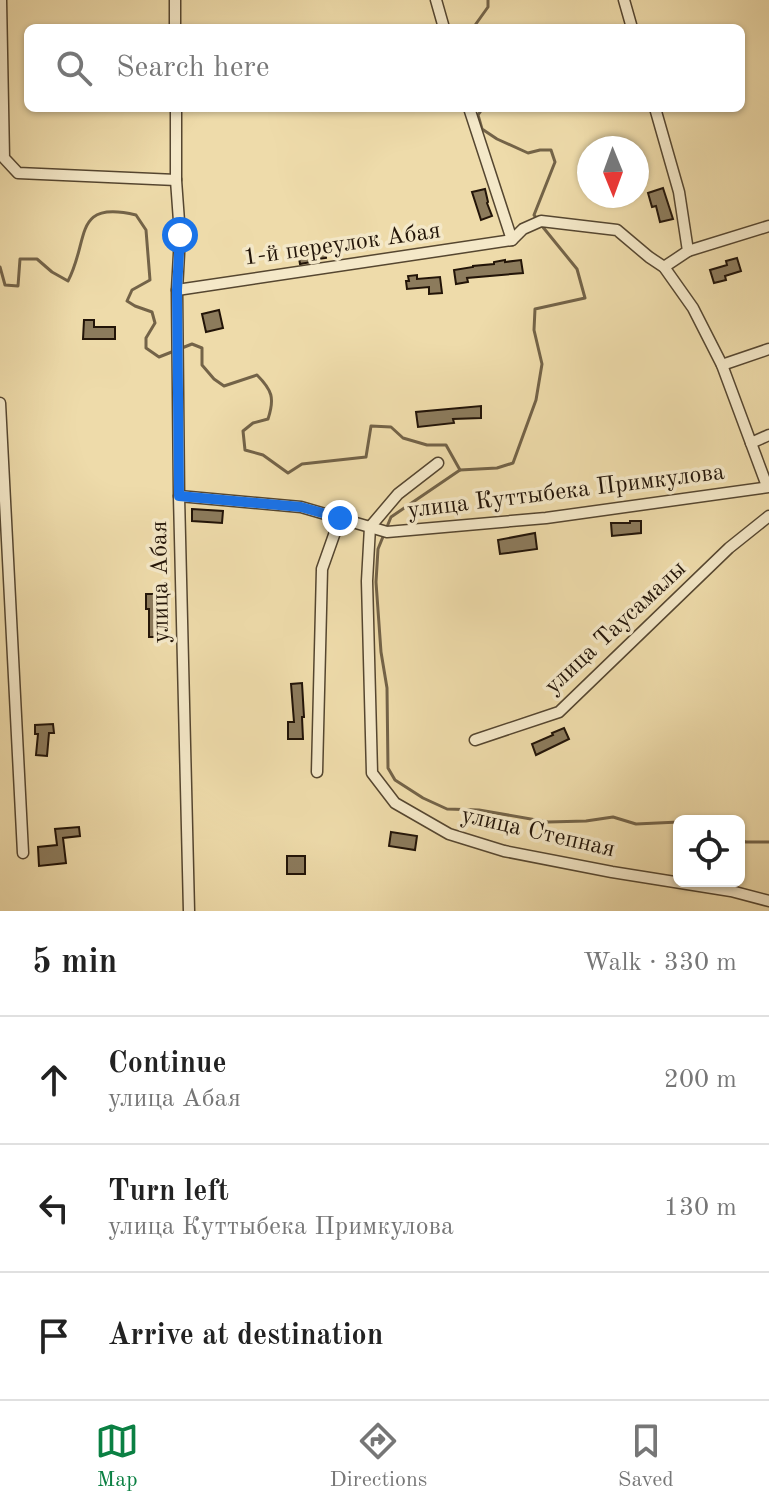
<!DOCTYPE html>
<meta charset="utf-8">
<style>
:root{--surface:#fff;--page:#f6f6f6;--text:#222;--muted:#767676;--line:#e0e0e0;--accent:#0b8043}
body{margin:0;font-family:"Old Standard TT",serif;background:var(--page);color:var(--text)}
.controls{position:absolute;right:24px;bottom:24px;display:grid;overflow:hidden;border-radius:12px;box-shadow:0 2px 6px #0004}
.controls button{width:72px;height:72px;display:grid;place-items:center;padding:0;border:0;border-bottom:2px solid var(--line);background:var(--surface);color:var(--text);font:40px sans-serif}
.compass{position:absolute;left:577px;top:136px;width:72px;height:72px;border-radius:50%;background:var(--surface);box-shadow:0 2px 6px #0004;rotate:179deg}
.stop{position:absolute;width:24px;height:24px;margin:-18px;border:6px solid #1a73e8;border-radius:50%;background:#fff}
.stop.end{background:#1a73e8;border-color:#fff;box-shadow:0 2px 8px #0008}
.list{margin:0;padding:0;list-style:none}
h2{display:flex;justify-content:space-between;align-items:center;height:104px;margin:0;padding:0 32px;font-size:34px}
h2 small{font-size:26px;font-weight:400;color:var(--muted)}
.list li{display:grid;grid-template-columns:52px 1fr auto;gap:24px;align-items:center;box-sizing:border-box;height:128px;padding:0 32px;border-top:2px solid var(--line)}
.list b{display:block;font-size:30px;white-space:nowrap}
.list p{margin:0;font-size:26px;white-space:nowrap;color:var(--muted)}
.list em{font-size:26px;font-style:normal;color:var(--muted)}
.icon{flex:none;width:44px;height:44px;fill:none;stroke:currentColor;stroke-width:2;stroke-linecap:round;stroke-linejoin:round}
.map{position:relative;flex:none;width:769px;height:911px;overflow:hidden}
.search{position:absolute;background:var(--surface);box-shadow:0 2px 6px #0004;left:24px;right:24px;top:24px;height:88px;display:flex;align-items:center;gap:20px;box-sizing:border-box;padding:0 28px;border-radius:12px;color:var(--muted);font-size:30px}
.sheet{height:488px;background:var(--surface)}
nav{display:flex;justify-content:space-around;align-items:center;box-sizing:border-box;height:112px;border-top:2px solid var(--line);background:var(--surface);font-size:22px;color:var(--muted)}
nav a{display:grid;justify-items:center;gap:4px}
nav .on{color:var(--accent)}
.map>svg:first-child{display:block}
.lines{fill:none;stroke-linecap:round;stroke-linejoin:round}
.stream{stroke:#736348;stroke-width:3}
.building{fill:#8c7b5c;stroke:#221408;stroke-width:2}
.minor-casing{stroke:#554630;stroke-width:13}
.minor{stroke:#f4e8c8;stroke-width:10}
.route{stroke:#1a73e8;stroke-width:10}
.labels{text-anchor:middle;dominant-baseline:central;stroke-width:7;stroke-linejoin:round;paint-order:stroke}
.street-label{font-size:24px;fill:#221408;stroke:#f4e8c8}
</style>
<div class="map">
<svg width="769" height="911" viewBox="0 0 769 911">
<rect width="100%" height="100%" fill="#eedbaa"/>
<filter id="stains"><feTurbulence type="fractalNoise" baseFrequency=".0025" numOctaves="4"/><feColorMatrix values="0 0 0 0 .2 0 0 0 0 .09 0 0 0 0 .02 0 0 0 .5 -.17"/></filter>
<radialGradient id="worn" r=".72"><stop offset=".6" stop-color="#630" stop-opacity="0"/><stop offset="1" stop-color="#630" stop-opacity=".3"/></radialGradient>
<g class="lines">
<g class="stream">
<path d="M473,28L488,7V0"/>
<path d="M483,108L478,115L482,129L497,139L528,153L540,150H551L555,162L534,215L538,220"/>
<path d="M542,226L577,269L585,298L535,309L534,330L542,364L536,400L513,463L497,468L460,470L391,517L378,549L376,582L381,652L387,688L388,768L395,780L423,798L447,809L479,810L548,822L586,821L613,817L636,824L679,822"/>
<path d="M0,267L5,285L18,286L20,259H37L52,272L68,281C90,239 72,200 136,215L146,230L150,280L132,290L127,301L135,306L152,312L155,323L146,338V348L159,357L192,344L202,348V365L214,379L224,386L257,375C272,390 275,398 268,419L253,423L243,431L245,450L263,455L288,473L302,464L366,457L371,426L391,427L403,438L427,445H446L460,470"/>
<path d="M739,840L746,842H769"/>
</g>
</g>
<g class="building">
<path d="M663,188L673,219L660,222L656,206L652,207L648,193Z"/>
<path d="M485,189L488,202L487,203L492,216L481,220L472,192Z"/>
<path d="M308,244V246L325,245L326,258L310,260L311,262L300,264L297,246Z"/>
<path d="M737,258L741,271L725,276L726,280L714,283L710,270L727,265L726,261Z"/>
<path d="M505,260V262L521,260L523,273L467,278L468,282L456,284L454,270L473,267V266L494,264V262Z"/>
<path d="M417,275V279L440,277L442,293L429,294V287L407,289L406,281H409L408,276Z"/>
<path d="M219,310L223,328L206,332L202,314Z"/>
<path d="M84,320H94V327H115V339H83Z"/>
<path d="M481,406V418L453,419L454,423L418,427L416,412Z"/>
<path d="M636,477L637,491H623L601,495L598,481Z"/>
<path d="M192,509L223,511L222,523L192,521Z"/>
<path d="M630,521H641V533L612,536L611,523H630Z"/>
<path d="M535,533L537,549L500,554L498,540Z"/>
<path d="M146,594H162L164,637H149V609H146Z"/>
<path d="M302,683L304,717H302L303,739H288V722H294L291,684Z"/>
<path d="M53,724L54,733H49L47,756L36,755L38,734H35V725Z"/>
<path d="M564,728L569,739L536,755L532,744L553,735L552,733Z"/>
<path d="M79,827L80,836L63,838L66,863L39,866L38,847L57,845L55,829Z"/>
<path d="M391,832L417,836L415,850L389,846Z"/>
<rect x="287" y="856" width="18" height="18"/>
</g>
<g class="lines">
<defs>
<g id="minor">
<path d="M1,0L4,158L18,173L176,180"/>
<path d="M175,0V28"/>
<path d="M436,0L444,28"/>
<path d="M624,0L632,28"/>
<path d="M176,108V180L180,235L177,290L179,496L189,911"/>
<path d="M469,108L512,240L523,229L541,221L617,230L649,257L664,267L693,308L722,365L751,443"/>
<path d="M655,108L679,192L688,251L664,267"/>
<path d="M688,251L769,226"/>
<path d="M177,290L512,240"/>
<path d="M722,365L769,349"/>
<path d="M0,403L23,853"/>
<path d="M438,463L398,494L370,527L367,581L372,773L395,803L449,834L504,851L612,872L731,891L769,901"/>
<path d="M767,486L751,443L769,435"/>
<path d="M179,496L301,507L387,532L546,518L769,487"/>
<path d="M475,740L559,712L729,548L769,516"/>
<path d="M317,772L322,569L340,518"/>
</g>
</defs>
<use href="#minor" class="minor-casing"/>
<use href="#minor" class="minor"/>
</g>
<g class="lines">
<path class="route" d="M180,235L177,290L179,496L301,507L340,518"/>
</g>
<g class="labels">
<g class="street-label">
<text transform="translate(342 245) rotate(-8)">1-й переулок Абая</text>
<text transform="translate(566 492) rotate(-7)">улица Куттыбека Примкулова</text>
<text transform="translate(161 582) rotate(-91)">улица Абая</text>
<text transform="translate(616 628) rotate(-43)">улица Таусамалы</text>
<text transform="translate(538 833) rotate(13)">улица Степная</text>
</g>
</g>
<rect width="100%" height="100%" filter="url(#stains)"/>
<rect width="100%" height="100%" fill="url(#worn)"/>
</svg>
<div class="controls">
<button><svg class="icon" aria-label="locate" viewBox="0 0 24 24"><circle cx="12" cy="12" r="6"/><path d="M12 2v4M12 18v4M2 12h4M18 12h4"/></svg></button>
</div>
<svg class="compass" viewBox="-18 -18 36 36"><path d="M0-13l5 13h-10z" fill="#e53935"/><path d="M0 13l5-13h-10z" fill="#767676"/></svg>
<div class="stop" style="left:180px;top:235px"></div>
<div class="stop end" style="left:340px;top:518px"></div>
<div class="search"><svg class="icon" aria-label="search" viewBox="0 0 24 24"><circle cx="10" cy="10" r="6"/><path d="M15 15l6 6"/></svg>Search here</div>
</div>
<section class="sheet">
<h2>5 min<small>Walk · 330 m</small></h2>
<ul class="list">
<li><svg class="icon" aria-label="ahead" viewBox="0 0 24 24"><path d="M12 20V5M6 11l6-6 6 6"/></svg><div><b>Continue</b><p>улица Абая</p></div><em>200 m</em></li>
<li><svg class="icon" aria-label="left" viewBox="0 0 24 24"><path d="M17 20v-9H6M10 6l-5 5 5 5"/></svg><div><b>Turn left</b><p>улица Куттыбека Примкулова</p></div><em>130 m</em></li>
<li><svg class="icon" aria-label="arrive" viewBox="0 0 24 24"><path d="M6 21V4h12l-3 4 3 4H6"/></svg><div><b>Arrive at destination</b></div></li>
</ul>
</section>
<nav>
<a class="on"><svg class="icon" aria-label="map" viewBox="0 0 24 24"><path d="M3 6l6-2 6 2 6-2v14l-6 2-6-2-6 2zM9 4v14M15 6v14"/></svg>Map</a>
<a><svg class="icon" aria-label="directions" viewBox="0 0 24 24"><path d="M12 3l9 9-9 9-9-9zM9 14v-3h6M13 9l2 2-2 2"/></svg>Directions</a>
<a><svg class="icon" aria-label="saved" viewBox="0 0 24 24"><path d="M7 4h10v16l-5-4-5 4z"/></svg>Saved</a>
</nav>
